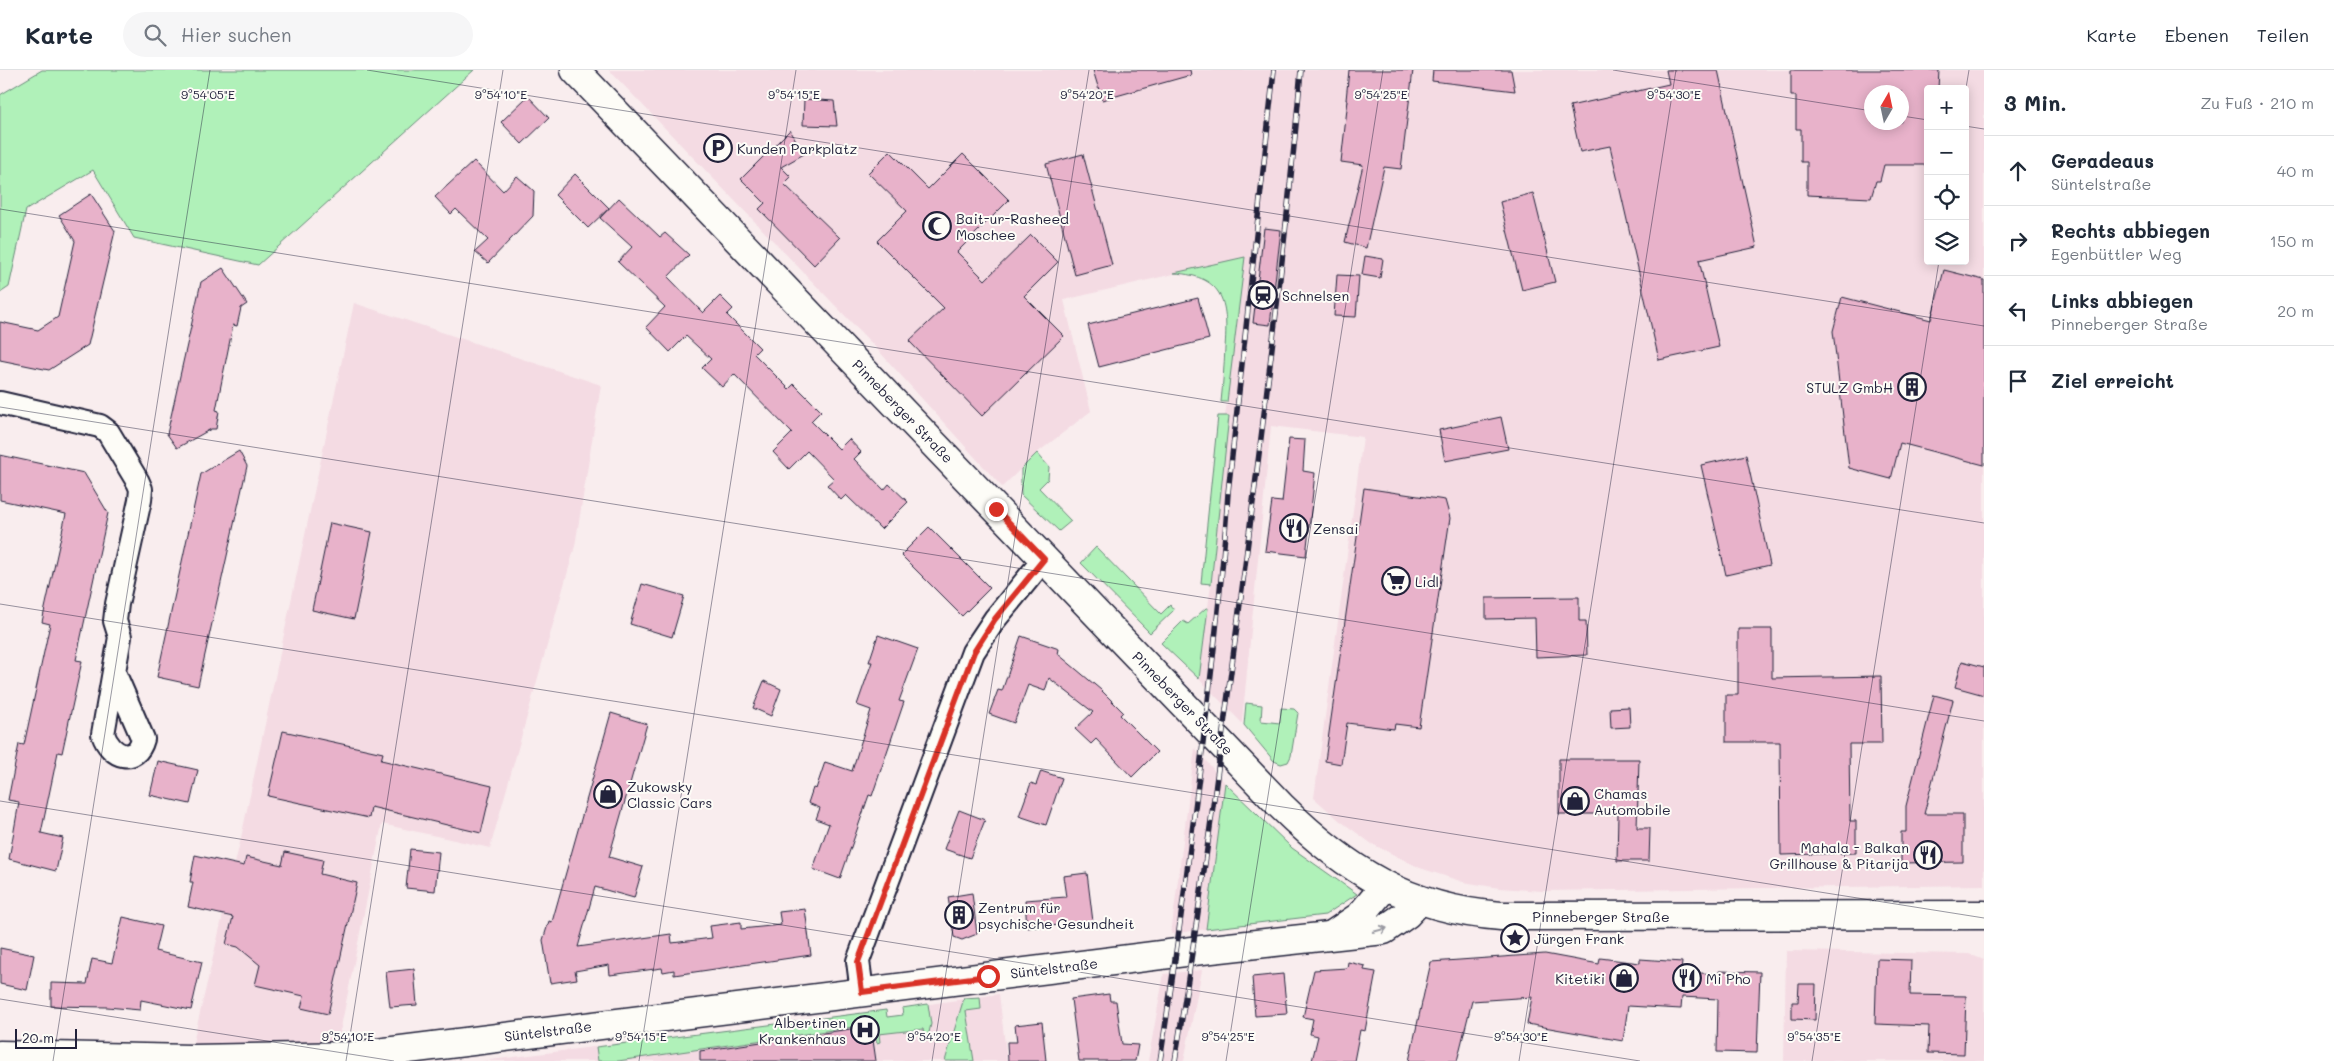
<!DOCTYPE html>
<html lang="de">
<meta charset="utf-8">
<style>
:root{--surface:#fff;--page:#f6f6f7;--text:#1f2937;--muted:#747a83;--line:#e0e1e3}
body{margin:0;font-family:Mali,sans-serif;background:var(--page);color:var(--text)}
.controls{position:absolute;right:15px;top:15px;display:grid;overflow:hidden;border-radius:5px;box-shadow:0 2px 12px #0003}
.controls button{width:45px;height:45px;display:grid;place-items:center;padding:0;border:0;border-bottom:1px solid var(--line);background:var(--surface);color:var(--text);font:25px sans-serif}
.compass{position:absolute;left:1864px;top:15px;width:45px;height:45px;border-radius:50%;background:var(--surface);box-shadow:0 2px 12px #0003;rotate:9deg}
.scale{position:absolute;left:15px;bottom:12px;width:62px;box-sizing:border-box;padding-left:5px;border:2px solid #22223b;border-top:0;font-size:14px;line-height:18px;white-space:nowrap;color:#22223b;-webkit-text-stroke:4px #fdfcf7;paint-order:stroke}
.stop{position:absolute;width:15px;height:15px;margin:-11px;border:4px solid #d93025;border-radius:50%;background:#fff}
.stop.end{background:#d93025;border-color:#fff;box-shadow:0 1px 5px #0008}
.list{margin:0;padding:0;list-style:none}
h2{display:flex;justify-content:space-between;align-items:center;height:65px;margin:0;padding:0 20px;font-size:21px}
h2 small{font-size:16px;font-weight:400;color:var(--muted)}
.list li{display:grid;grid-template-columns:32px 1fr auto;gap:15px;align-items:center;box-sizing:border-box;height:70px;padding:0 20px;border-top:1px solid var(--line)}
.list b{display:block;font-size:19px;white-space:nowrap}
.list p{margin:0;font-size:16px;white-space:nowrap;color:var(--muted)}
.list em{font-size:16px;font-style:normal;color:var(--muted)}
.icon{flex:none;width:28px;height:28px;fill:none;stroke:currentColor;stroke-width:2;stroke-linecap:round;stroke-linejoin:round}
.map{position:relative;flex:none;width:1984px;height:991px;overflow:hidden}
header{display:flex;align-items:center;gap:30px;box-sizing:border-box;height:70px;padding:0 25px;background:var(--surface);border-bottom:1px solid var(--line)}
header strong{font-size:24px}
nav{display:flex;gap:28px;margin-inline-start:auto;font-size:18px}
.search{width:350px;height:45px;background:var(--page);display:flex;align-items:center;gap:12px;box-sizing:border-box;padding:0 18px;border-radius:28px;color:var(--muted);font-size:19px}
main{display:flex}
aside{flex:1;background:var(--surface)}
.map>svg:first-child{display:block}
.built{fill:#f4dbe3;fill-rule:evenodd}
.green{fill:#b0f1b9;stroke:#698a7a}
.building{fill:#e8b2ca;stroke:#22223b;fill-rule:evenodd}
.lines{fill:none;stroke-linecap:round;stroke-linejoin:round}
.minor-casing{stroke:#22223b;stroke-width:26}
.tertiary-casing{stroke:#22223b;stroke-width:31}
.secondary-casing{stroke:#22223b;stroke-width:31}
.minor{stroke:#fdfcf7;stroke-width:22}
.tertiary{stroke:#fdfcf7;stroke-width:28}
.secondary{stroke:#fdfcf7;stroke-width:28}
.rail-casing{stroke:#22223b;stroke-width:5.5}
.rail{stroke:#fdfcf7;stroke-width:4;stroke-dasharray:11;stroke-linecap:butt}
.oneway{stroke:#9a9aa2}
.route{stroke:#d93025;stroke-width:6}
.ticks{fill:none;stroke:#22223b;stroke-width:1;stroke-opacity:0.45}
.labels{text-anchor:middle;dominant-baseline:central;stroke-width:4;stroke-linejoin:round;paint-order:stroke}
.poi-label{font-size:14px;fill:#22223b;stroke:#fdfcf7;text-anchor:start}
.street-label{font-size:14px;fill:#22223b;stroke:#fdfcf7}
.ticks-label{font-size:12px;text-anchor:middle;fill:#22223b;stroke:#fdfcf7;stroke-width:4;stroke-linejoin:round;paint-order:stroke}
</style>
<header>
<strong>Karte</strong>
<div class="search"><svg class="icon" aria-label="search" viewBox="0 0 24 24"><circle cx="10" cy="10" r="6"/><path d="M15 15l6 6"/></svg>Hier suchen</div>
<nav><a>Karte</a><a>Ebenen</a><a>Teilen</a></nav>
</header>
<main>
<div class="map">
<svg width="1984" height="991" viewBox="0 0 1984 991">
<rect width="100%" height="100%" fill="#f9edee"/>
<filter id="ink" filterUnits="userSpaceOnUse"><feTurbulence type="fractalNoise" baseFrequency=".02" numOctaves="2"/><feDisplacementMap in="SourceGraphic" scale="10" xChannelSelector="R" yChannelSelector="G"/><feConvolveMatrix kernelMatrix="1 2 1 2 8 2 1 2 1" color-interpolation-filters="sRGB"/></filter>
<g filter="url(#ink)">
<g class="built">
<path d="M609,0H1984V815L1542,821L1499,818L1463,812L1420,798L1372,774L1339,750L1314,728L1363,367L1271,356L1242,653L1199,609L1211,514L1201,513L1218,346L1225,345L1227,333L1221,332L1245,187L1064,230L1091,341L1037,383L1002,417L877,279ZM1928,19H1965V191H1928ZM1872,22H1902V52H1872Z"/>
<path d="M354,233L601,315L575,476L490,778L382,754L338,972L192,977L241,768Z"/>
<path d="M1195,678L1225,713L1206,859L1171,864Z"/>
<path d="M1786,881L1969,884L1984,890V991H1784Z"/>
<path d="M1202,900L1184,991H1148L1164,904Z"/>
<path d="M999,924L1007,991H483L886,940L887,947L903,945L902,938Z"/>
</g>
<g class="green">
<path d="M42,0H474L258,195L134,168L93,100L26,140L9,217L0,223V25Z"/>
<path d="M1245,187L1227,332H1221C1223,314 1224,296 1225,278C1228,235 1226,206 1174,203Z"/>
<path d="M1218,346H1229L1211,514L1201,513Z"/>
<path d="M1037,383L1049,397L1048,409L1039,418L1071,451L1059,461L1021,425V399Z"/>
<path d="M1096,477L1161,544L1170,535L1174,540L1150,563L1081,493Z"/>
<path d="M1206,538H1208L1199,609L1161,573L1183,551L1188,554Z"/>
<path d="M1246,633L1262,635L1261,651L1280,653L1281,638L1294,639L1298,643L1291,686L1288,692L1281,694L1274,691L1244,655Z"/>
<path d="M1225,713L1292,778L1357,824L1325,845L1206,859Z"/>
<path d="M980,927L981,939L966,941L974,991H945L964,928Z"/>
<path d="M928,934L931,954L927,971L925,970L923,959L879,964L880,972L877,973L874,954L618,991H598L596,977L886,940L887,947L903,945L902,938Z"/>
</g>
<g class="building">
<path d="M1093,0H1190L1191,5L1102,30Z"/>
<path d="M1349,0H1413L1401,99L1384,97L1366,178L1345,172L1363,95L1341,92L1348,30H1346Z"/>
<path d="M1433,0H1511L1515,21L1432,11Z"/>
<path d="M1666,0H1718L1757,177L1699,190L1719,277L1659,290L1610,76L1580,82L1570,36L1669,14Z"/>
<path d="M1791,0H1939L1938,19H1928V95H1884L1880,111H1876L1871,128L1807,125V92H1801V59H1796V26H1791ZM1872,22H1902V52H1872Z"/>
<path d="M528,26L549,48L522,74L501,52Z"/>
<path d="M804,29L834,31L837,56L803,55Z"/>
<path d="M790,60L804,84L781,97L791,107L784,114L840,168L814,195L759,139L765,133L741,109Z"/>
<path d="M890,81L928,119L963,84L1009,130L957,182L985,210L1031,165L1058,192L1024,226L1064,266L982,346L909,271L944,238L877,171L907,141L868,103Z"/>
<path d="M1083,84L1112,195L1075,205L1046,94Z"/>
<path d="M474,91L503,121L517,106L534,121L533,146L488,193L475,182L488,170L456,139L451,144L435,127Z"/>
<path d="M575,104L609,138L588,158L555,125Z"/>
<path d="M1533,123L1555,212L1522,220L1500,132Z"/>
<path d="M91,124L115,161L88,275L49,300L0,290V252L38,260L58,247L75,171L59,145Z"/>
<path d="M619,128L660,167L665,163L689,185L668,207L703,243L720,226L733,239L727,245L760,278L754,284L789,319L794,314L821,341L811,351L839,379L849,369L861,382L854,389L884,420L889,414L908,432L881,459L846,425L841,430L827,415L834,409L807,381L789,399L773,382L792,363L734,304L722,317L702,298L711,289L686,266L670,282L646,257L665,237L618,192L632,177L600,148Z"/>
<path d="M1264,158L1281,160L1270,255L1253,253Z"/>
<path d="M1365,186L1383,189L1380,208L1362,205Z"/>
<path d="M223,198L247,234L241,238L237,256L233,255L216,340L219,341L216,359H211L177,378L167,364L201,212Z"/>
<path d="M1944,200L1984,210V395L1900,373L1891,409L1849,398L1833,261L1842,227L1931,250Z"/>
<path d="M1337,205L1359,206L1356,247L1334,246Z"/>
<path d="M1198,228L1209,269L1099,297L1088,255Z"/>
<path d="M1501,347L1508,379L1445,391L1439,360Z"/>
<path d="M1289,369L1305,370L1303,401L1315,403L1306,486L1265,481L1272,431L1282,432Z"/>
<path d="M239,381L247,396L198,616L157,607L201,404Z"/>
<path d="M0,385L84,403L108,443L76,590L82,591L62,683L58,682L41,763L63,768L56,801L9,789L19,732L8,730L19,674L24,675L50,554L42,552L66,444L0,430Z"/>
<path d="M1746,385L1770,495L1726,505L1701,395Z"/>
<path d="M1364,418L1445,430L1450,448L1419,657L1395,654L1394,659L1347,653L1341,694L1325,691Z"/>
<path d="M330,453L372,462L354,549L312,540Z"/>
<path d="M929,457L990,518L962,546L901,485Z"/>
<path d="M642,514L684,526L672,567L630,554Z"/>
<path d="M1579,527V551H1586L1587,585L1536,587L1535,548L1486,549V528Z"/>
<path d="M1738,559H1772V608L1881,606L1882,674H1849L1850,751H1856V783L1781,785L1780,672H1726V625H1738Z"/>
<path d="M878,565L918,579L899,631L904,632L872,726L869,725L840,809L813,799L829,754L816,749L820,738L808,733L813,718L816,719L825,692L852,701L871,640L857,635L872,592H869Z"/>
<path d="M1021,566L1059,579L1058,584L1101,620L1123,642L1120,645L1157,682L1132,707L1096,669L1091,674L1075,659L1093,642L1049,608L1045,621L1028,615L1014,653L989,644L998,620L1002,621Z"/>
<path d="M1962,591L1984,597V625L1955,617Z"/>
<path d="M764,611L781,619L771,646L753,638Z"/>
<path d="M1934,625L1953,630L1924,744H1963V792L1901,793V762H1906V736Z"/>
<path d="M1629,637L1630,657L1611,658L1610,638Z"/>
<path d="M611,643L647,654L609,787L643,797L634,828L595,817L578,877L671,864L672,873L712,868L710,856L741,852V859L781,855L779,842L805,839L811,885L674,905V900L663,902L662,898L610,905L609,895L575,901L577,909L550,913L543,870L549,851L552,852Z"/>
<path d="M283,661L383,683L381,690L492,716L481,763L371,737L369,748L268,726Z"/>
<path d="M1559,689H1639L1637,758H1650L1649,791H1617L1618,744H1559Z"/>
<path d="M158,691L198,700L190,734L150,725Z"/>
<path d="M1041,701L1062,708L1046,755L1019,746L1031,713L1036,715Z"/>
<path d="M959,740L985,750L970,788L944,779Z"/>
<path d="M410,779L439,782L435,821L406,818Z"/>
<path d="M285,782L323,790L320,804L357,813L328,944L301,938L304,926L255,915L260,895L238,877L226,874L233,847L188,837L193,812H190L195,785L244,796L246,787L282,795Z"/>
<path d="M1087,803L1093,852L1027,858L1025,830L1066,827L1063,806Z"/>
<path d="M972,823L977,864L962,870L954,867L948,827Z"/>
<path d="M123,847L161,856L155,881L202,892L191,940L141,930L140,940L107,937L51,936V913L87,914L92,889L112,893Z"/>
<path d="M0,878L34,885L27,920L0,914Z"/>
<path d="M1545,884L1599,894L1600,888L1640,893V889L1682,892L1681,902L1719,904V901L1760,902L1757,983L1717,982L1718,929L1682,927L1681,939L1628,936L1623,971L1527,954L1532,927L1472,931L1457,991H1409L1431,892Z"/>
<path d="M1877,889L1911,890L1910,925L1966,926L1964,984L1928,983L1929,956L1875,954Z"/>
<path d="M1348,892L1365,896L1364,900L1376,902L1365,961L1360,960L1354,991H1312L1318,966L1310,964L1313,949L1303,947L1314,900L1347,898Z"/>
<path d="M414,899L417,935L390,937L386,902Z"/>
<path d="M1283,904L1287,944L1255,946L1252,907Z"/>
<path d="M1799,914H1816L1815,950L1792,949V932H1798Z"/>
<path d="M1109,924L1110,931H1116L1122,974L1138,975L1135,991H1079L1071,929Z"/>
<path d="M1042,952L1046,991H1008L1007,972H1017L1015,955Z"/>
<path d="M871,956L876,991H700V981Z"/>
</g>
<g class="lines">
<defs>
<g id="minor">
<path d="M0,333L100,356L108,362L138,412L141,419L140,430L117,534L115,551L120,567L103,664C111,688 136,695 143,669L114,602"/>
<path d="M862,922L858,891L973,582L995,549L1044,489"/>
</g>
<g id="tertiary">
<path d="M1332,865L1360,846L1385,816"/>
<path d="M0,985L192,989L353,986L1193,881L1384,860L1407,844L1420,830"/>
</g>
<path id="secondary" d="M575,0L1281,736C1346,800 1407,839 1501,846L1984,845"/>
</defs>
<use href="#minor" class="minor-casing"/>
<use href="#tertiary" class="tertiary-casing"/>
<use href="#secondary" class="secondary-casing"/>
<use href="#minor" class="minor"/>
<use href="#tertiary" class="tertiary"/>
<use href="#secondary" class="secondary"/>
<defs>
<g id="rail">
<path d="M1160,991C1175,894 1188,796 1200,698C1211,607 1222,515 1228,423L1274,0"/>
<path d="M1175,991C1201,834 1221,676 1242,519C1264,346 1286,174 1301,0"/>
</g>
</defs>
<use href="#rail" class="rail-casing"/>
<use href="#rail" class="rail"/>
</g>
<defs><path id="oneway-shaft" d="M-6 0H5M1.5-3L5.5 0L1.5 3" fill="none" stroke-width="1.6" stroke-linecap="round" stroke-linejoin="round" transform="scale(1.25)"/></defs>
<use class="oneway" href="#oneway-shaft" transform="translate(1380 860) rotate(-15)"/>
</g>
<g class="lines" filter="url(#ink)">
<path class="route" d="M988,906L862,922L858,892L974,582L995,549L1044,489L996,439"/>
</g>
<path class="ticks" d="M367,0L1984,256M1613,0L1872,41M1965,24L1969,0M1902,46L1928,50M1965,56L1984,59M0,139L1984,453M0,337L1984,651M0,534L1984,848M0,731L1640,991M0,929L394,991M53,991L210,0M346,991L503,0M639,991L796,0M932,991L1089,0M1226,991L1383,0M1519,991L1676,0M1812,991L1939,191"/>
<defs>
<symbol id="parking-ring" viewBox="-11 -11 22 22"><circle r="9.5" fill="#fdfcf7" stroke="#22223b" stroke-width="1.5"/><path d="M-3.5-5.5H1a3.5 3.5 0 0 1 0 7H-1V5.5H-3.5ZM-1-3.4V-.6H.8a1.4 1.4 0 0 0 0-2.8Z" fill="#22223b"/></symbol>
<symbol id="mosque-ring" viewBox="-11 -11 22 22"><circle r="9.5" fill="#fdfcf7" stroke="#22223b" stroke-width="1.5"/><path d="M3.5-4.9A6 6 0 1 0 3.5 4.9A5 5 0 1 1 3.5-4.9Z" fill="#22223b"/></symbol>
<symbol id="station-ring" viewBox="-11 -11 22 22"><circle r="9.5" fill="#fdfcf7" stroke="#22223b" stroke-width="1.5"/><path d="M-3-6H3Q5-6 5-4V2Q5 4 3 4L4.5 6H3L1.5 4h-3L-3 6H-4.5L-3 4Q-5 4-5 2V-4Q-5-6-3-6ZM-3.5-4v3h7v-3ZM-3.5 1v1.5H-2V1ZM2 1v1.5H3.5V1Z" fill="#22223b"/></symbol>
<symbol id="building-ring" viewBox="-11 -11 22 22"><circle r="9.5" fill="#fdfcf7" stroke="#22223b" stroke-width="1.5"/><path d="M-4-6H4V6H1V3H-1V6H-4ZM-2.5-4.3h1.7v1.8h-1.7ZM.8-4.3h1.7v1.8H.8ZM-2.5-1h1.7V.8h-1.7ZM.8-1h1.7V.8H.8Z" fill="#22223b"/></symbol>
<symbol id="restaurant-ring" viewBox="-11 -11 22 22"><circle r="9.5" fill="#fdfcf7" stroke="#22223b" stroke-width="1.5"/><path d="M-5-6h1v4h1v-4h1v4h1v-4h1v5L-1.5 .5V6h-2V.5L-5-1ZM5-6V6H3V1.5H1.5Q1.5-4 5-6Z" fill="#22223b"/></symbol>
<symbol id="supermarket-ring" viewBox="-11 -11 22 22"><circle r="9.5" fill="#fdfcf7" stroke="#22223b" stroke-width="1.5"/><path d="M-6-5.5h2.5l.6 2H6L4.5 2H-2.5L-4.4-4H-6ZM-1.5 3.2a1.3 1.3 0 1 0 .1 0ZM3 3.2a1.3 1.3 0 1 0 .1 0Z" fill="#22223b"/></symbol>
<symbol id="shop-ring" viewBox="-11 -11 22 22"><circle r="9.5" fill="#fdfcf7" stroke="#22223b" stroke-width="1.5"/><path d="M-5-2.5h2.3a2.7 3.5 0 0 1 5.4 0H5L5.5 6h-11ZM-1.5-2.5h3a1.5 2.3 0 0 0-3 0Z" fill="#22223b"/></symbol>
<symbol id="sight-ring" viewBox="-11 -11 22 22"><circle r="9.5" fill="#fdfcf7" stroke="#22223b" stroke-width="1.5"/><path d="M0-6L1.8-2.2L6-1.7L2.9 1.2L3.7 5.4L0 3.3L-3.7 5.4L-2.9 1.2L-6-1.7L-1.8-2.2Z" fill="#22223b"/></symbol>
<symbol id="hospital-ring" viewBox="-11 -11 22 22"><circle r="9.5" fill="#fdfcf7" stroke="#22223b" stroke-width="1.5"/><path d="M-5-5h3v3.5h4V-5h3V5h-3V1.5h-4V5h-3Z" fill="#22223b"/></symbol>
</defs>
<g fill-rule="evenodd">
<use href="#parking-ring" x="702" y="62" width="32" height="32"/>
<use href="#mosque-ring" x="921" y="140" width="32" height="32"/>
<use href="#station-ring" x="1247" y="209" width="32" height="32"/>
<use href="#building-ring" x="1896" y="301" width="32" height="32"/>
<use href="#restaurant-ring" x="1278" y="442" width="32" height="32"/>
<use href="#supermarket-ring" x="1380" y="495" width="32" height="32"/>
<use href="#shop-ring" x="592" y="708" width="32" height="32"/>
<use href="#shop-ring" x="1559" y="715" width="32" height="32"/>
<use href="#restaurant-ring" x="1912" y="769" width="32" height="32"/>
<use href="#building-ring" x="943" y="829" width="32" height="32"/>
<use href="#sight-ring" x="1499" y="852" width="32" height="32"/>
<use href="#shop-ring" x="1608" y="892" width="32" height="32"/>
<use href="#restaurant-ring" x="1671" y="892" width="32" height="32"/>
<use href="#hospital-ring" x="849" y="944" width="32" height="32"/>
</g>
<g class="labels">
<g class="poi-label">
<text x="737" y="78">Kunden Parkplatz</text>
<text x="956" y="148">Bait-ur-Rasheed<tspan x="956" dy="16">Moschee</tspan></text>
<text x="1282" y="225">Schnelsen</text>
<text x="1893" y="317" text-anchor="end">STULZ GmbH</text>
<text x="1313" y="458">Zensai</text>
<text x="1415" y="511">Lidl</text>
<text x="627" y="716">Zukowsky<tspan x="627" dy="16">Classic Cars</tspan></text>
<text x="1594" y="723">Chamas<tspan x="1594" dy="16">Automobile</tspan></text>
<text x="1909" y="777" text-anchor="end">Mahala - Balkan<tspan x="1909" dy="16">Grillhouse &amp; Pitarija</tspan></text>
<text x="978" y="837">Zentrum für<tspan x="978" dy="16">psychische Gesundheit</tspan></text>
<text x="1534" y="868">Jürgen Frank</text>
<text x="1605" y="908" text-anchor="end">Kitetiki</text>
<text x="1706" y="908">Mi Pho</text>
<text x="846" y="952" text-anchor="end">Albertinen<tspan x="846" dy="16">Krankenhaus</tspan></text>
</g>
<g class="street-label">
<text transform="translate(903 341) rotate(46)">Pinneberger Straße</text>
<text transform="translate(1183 633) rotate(46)">Pinneberger Straße</text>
<text x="1601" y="846">Pinneberger Straße</text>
<text transform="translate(1054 898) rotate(-7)">Süntelstraße</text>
<text transform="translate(548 961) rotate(-7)">Süntelstraße</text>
</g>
</g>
<g class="ticks-label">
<text x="208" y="29">9°54'05"E</text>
<text x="501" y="29">9°54'10"E</text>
<text x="794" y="29">9°54'15"E</text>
<text x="1087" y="29">9°54'20"E</text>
<text x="1381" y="29">9°54'25"E</text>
<text x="1674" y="29">9°54'30"E</text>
<text x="348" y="971">9°54'10"E</text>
<text x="641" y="971">9°54'15"E</text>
<text x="934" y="971">9°54'20"E</text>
<text x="1228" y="971">9°54'25"E</text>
<text x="1521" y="971">9°54'30"E</text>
<text x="1814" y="971">9°54'35"E</text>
</g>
</svg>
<div class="controls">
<button>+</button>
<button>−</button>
<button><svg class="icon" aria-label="locate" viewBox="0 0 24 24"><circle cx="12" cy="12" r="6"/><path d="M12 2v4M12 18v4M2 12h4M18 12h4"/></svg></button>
<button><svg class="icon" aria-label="layers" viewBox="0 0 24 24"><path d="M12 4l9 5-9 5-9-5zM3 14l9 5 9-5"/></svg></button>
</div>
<svg class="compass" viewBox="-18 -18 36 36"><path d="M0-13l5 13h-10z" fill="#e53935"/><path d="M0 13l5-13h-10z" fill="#747a83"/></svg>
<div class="scale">20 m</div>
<div class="stop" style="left:988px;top:906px"></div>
<div class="stop end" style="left:996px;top:439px"></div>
</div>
<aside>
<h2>3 Min.<small>Zu Fuß · 210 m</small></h2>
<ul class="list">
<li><svg class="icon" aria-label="ahead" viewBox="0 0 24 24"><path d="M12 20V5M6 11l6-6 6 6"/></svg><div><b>Geradeaus</b><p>Süntelstraße</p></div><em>40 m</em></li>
<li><svg class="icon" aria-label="right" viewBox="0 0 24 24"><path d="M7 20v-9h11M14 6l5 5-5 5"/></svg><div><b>Rechts abbiegen</b><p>Egenbüttler Weg</p></div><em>150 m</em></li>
<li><svg class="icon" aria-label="left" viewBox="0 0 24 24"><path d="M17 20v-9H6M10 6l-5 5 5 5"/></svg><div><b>Links abbiegen</b><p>Pinneberger Straße</p></div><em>20 m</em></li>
<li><svg class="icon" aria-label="arrive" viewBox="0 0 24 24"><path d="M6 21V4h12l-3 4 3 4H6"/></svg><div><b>Ziel erreicht</b></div></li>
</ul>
</aside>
</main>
